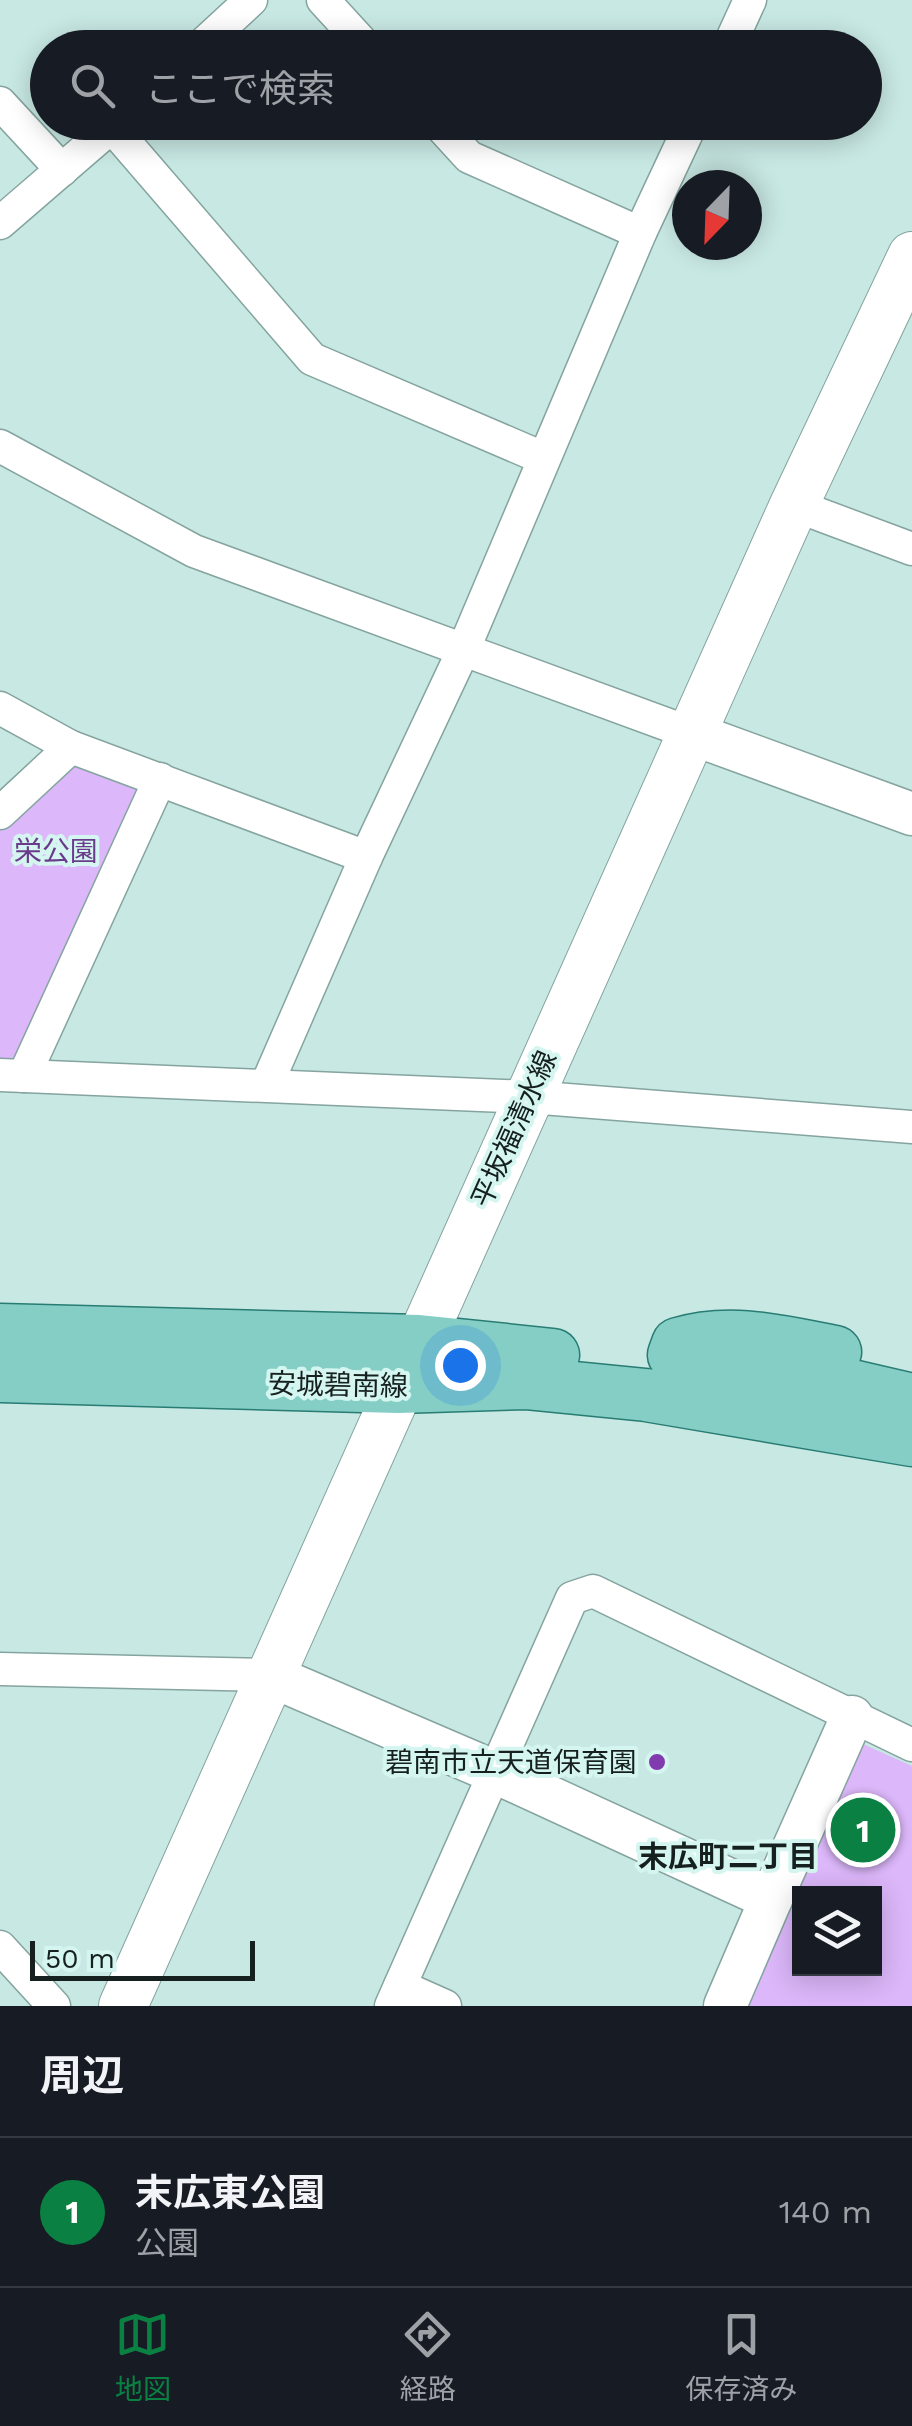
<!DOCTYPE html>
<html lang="ja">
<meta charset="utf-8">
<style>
:root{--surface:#171b24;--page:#20242c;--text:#f1f3f6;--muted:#9ea1a6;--line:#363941;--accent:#0b8043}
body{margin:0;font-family:"Work Sans","Noto Sans JP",sans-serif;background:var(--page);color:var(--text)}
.controls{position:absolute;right:30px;bottom:30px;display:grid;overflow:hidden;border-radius:0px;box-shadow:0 5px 25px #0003}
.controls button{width:90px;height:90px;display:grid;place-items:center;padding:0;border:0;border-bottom:2px solid var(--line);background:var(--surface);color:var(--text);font:50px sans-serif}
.compass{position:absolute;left:672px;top:170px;width:90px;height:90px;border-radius:50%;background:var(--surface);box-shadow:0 5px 25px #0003;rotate:203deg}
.scale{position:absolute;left:30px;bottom:25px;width:225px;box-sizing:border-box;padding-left:10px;border:5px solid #15201f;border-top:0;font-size:28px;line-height:35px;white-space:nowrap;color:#15201f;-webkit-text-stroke:8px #d5f6f0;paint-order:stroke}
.you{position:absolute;left:460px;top:1365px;width:35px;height:35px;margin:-25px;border:8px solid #fff;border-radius:50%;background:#1a73e8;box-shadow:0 0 0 15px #1a73e833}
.badge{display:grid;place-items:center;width:65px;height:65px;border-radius:50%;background:var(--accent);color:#fff;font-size:32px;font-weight:700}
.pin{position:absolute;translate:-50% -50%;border:5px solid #fff;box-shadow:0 2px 10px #0006}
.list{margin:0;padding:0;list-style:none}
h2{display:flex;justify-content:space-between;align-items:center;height:130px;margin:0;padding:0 40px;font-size:42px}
h2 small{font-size:32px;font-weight:400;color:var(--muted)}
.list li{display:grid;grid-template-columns:65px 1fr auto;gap:30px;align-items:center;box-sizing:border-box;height:150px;padding:0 40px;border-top:2px solid var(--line)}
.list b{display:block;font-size:38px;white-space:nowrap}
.list p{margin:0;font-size:32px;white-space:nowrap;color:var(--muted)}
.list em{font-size:32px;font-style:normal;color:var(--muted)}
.icon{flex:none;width:55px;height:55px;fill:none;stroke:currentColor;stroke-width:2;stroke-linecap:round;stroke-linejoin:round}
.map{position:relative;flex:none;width:912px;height:2006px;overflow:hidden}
.search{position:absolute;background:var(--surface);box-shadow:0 5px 25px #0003;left:30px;right:30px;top:30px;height:110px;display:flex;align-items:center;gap:25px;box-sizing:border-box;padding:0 35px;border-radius:55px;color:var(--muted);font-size:38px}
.sheet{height:280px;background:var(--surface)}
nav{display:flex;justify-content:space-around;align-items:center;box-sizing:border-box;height:140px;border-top:2px solid var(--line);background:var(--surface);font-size:28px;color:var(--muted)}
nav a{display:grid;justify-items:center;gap:5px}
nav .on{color:var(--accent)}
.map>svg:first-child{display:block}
.green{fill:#dcb7fa;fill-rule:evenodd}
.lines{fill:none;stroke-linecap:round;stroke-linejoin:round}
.minor-casing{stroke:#85a49f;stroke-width:35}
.tertiary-casing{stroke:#85a49f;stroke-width:45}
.secondary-casing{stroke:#85a49f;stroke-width:50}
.primary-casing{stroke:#287c73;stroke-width:55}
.minor{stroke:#fff;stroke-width:32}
.tertiary{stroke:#fff;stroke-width:42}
.secondary{stroke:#fff;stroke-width:48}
.primary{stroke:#84cec6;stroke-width:52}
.poi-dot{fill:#813bae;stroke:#d5f6f0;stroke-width:4}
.labels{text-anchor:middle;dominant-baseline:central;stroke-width:8;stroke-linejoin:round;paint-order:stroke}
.park-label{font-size:28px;fill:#6a3b8b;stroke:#d5f6f0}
.street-label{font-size:28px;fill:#15201f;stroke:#d5f6f0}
.poi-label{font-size:28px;fill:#15201f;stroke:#d5f6f0;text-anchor:end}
.neighbourhood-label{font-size:30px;font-weight:bold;fill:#15201f;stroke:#d5f6f0}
</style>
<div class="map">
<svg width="912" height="2006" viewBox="0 0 912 2006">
<rect width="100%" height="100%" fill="#c8e8e3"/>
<g class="green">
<path d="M73,757L148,782L20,1068L0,1067V825Z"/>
<path d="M854,1740L912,1766V2006H738ZM800,1894H874V1968H800Z"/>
</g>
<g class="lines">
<defs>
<g id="minor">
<path d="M323,0L367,48"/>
<path d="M199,48L251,0"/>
<path d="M728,48L750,0"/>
<path d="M0,103L62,170"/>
<path d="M437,122L469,157L640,233"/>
<path d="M112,127L312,359L543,458"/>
<path d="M0,223L117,122"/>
<path d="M0,446L194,551L693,734"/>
<path d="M794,505L912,549"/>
<path d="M0,708L71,747L366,857"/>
<path d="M0,813L71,747"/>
<path d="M0,1075L529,1097L912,1127"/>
<path d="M24,1076L160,779"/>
<path d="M267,1084L366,857L463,651L640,233L692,122"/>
<path d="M0,1669L269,1675"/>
<path d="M0,1947L54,2006"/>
<path d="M400,1986L445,2006"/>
<path d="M391,2006L572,1598L593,1591L912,1745"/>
</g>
<g id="tertiary">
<path d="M693,734L912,814"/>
<path d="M269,1675L495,1772L771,1899L852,1717"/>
<path d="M725,2006L771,1899"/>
</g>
<path id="secondary" d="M123,2006L794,505L912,256"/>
<g id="primary">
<path d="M0,1330L419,1341L553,1355"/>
<path d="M674,1355L678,1344C732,1328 782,1342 835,1352"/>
<path d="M680,1367L839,1383L912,1400"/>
<path d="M0,1376L398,1387L525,1383L646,1395L912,1440"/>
</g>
</defs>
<use href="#minor" class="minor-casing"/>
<use href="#tertiary" class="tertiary-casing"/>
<use href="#secondary" class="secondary-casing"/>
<use href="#primary" class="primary-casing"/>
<use href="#minor" class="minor"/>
<use href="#tertiary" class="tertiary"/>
<use href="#secondary" class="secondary"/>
<use href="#primary" class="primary"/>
</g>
<circle class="poi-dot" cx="657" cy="1762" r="10"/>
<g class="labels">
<g class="park-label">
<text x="56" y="851">栄公園</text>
</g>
<g class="street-label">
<text transform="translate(514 1129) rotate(-66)">平坂福清水線</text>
<text transform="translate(338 1385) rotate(1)">安城碧南線</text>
</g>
<g class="poi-label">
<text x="637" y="1762">碧南市立天道保育園</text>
</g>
<g class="neighbourhood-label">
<text x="728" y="1856">末広町二丁目</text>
</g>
</g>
</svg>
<div class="controls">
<button><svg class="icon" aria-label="layers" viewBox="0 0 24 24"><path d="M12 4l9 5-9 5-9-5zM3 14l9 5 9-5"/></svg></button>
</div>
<svg class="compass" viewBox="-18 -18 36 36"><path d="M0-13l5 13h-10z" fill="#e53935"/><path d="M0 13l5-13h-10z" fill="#9ea1a6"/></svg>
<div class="scale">50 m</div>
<div class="you"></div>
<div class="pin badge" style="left:863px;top:1830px">1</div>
<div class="search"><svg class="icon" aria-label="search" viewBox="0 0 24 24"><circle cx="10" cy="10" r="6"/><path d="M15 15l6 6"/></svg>ここで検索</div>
</div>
<section class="sheet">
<h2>周辺<small></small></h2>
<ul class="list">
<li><span class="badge">1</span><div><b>末広東公園</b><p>公園</p></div><em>140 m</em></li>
</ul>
</section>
<nav>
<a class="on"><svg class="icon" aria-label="map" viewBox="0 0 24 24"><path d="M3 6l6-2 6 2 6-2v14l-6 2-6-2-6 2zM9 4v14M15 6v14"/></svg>地図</a>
<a><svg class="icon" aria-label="directions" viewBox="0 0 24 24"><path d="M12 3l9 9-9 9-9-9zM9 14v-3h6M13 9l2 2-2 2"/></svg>経路</a>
<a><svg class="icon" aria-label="saved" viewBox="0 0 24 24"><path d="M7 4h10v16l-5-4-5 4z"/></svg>保存済み</a>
</nav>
